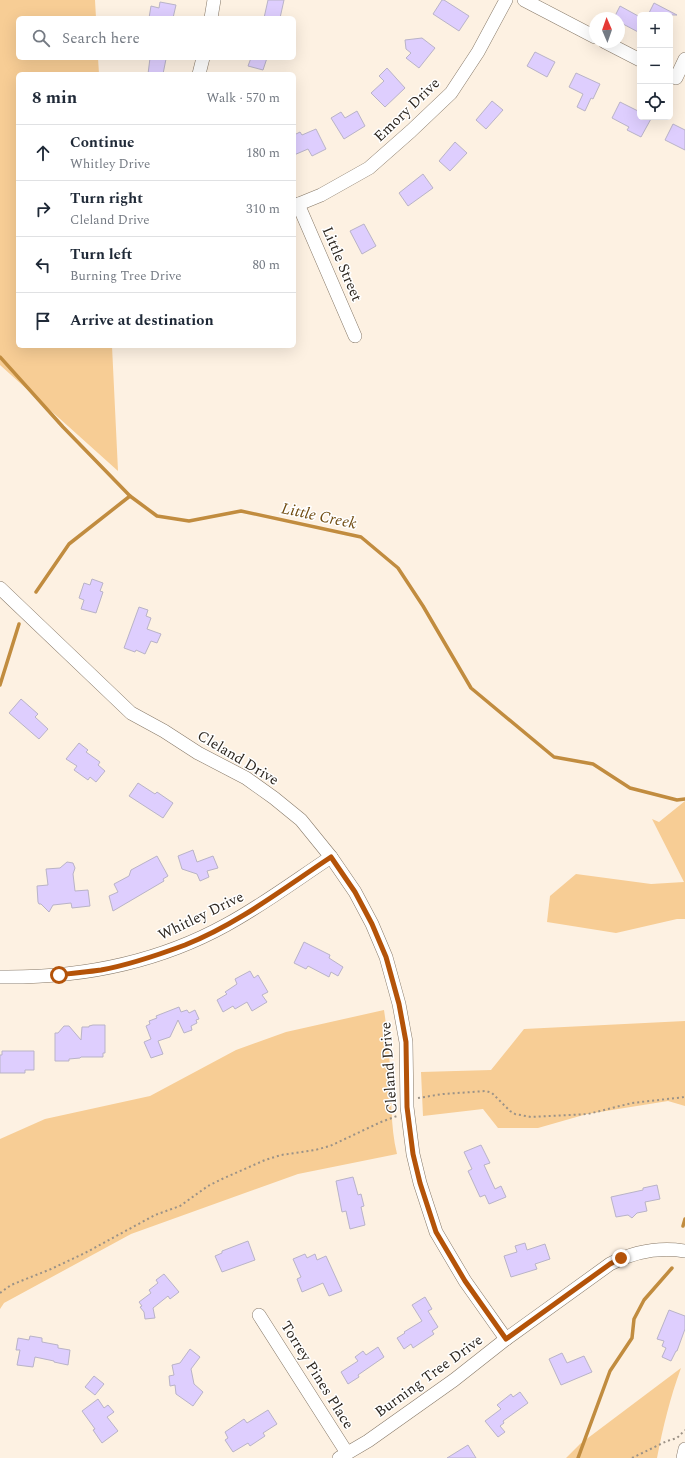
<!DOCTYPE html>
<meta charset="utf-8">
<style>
:root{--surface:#fff;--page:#f2f2f3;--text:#1f2937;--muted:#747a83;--line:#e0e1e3}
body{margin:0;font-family:Spectral,serif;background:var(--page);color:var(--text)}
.controls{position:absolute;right:12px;top:12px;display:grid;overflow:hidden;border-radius:6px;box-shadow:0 4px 16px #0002}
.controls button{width:36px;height:36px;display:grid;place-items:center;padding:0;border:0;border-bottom:1px solid var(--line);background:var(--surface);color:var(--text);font:20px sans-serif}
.compass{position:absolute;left:589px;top:12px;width:36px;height:36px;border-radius:50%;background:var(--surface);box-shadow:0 4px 16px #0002;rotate:358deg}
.stop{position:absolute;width:12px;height:12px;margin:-9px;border:3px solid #b45309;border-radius:50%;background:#fff}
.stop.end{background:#b45309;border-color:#fff;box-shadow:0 1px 4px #0008}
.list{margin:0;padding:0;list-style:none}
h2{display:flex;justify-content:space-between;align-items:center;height:52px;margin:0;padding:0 16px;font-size:17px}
h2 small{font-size:13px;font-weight:400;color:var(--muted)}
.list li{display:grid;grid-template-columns:26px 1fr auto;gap:12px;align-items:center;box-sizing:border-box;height:56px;padding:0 16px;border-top:1px solid var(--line)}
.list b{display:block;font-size:15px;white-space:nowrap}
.list p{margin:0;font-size:13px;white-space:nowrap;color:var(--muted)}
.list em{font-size:13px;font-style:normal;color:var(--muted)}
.icon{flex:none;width:22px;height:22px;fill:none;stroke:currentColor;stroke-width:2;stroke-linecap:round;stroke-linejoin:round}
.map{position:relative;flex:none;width:685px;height:1458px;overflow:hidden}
.search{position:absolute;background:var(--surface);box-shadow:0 4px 16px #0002;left:16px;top:16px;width:280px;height:44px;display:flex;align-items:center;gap:10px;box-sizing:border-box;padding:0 14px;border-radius:6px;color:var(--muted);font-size:15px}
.panel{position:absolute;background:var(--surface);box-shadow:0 4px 16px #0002;left:16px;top:72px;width:280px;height:276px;border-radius:6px}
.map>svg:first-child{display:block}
.green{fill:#f7cd95}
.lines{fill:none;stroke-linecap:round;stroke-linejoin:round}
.stream{stroke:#c18c3f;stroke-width:3.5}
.building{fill:#decefe;stroke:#b9b3c7}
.street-casing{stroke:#877968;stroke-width:14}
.path{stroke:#9b9287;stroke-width:2;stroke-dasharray:2 3;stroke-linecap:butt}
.street{stroke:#fff;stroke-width:13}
.route{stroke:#b45309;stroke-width:5}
.labels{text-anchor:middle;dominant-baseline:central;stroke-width:3;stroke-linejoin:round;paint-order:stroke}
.street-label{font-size:15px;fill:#2d2720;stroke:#fff}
.water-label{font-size:16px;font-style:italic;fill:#704c11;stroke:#fff}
</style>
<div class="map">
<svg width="685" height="1458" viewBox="0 0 685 1458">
<rect width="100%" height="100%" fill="#fdf1e2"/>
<g class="green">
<path d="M0,0H95L96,18H18V58H98L99,74H18V346H112L118,471L0,365Z"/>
<path d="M685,801V919H677L616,933L547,922L550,896L576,874L651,884L684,882L652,819L659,822Z"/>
<path d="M384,1010C387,1030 389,1049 390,1069C392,1098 390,1125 397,1154L298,1174L131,1234L4,1303L0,1309V1139L45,1119L150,1096L236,1050L286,1032Z"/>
<path d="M685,1021V1106L668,1101L587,1114L538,1128H498L483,1109L423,1116L421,1072L491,1070L524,1029Z"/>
<path d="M681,1368C670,1398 663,1427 657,1458H566L580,1444Z"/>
</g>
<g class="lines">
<g class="stream">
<path d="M0,357L63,427L130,496L157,516L189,521L241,511L361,537L398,568L423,606L471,688L554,757L593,764L630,788L677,800L685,799"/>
<path d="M36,592L69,544L130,496"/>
<path d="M0,685L19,624"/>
<path d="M683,1226L685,1219"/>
<path d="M578,1458L610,1371L632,1338L634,1319L644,1300L672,1268"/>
</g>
</g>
<g class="building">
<path d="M268,0H284L280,18H264Z"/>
<path d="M442,0H444L469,16L459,31L433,14Z"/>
<path d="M160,2L176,5L173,18H149L151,6L159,8Z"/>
<path d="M654,3L677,15H648Z"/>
<path d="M620,6L640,17V33L623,24V23L619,21V18H614Z"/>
<path d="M422,38L435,48L419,68L406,58L411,53L406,49L405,40Z"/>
<path d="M535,52L555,62L547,77L527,66Z"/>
<path d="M150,58L166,59L163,74H148Z"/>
<path d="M251,58H267L263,70L248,66Z"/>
<path d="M387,68L405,88L385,107L371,93L384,81L379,76Z"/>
<path d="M576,73L600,84L593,99L591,98L585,111L577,107L583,94L569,87Z"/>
<path d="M492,101L503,110L486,129L476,120Z"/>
<path d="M620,102L638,111L637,112L640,114V117H652L641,137L627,130L629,127L612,118Z"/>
<path d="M357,111L365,126L344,139L331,118L341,112L345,118Z"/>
<path d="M673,124L685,130V150L665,140Z"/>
<path d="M316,129L326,149L312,156L308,149L294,155V135L300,132L302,135Z"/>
<path d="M455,142L467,153L450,171L439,161Z"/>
<path d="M423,174L433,188L408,206L399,193Z"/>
<path d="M364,224L376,246L362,254L350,231Z"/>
<path d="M92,579L103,583L100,591L103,592L96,613L81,609L84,600L79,598L84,583L90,585Z"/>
<path d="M139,607L148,610L146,616L151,618L147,629L161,634L157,643L151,641L145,654L136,650L135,652L124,648Z"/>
<path d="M21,699L38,714L35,717L48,729L39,739L9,713Z"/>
<path d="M79,743L88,750L86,752L100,762L98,765L105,771L96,782L90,777L88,780L74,770L77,766L66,759Z"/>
<path d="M138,783L155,794L157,792L173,803L163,818L129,796Z"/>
<path d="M193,850L197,862L213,856L218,868L207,871L209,877L200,881L197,874L182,869L178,856Z"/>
<path d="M157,856L168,876L163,879L164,881L113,911L109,896L118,892L114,884L129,876L131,870Z"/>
<path d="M67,862L73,863L75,868L73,874L75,891L88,890L90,906L72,908L71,903L53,905L49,912L41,904H39L38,902L37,886L48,885L46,869L60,868Z"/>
<path d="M304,942L330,955L329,958L343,967L338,976L331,972L329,977L308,966L306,969L294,963Z"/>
<path d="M250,971L254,978L258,975L268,992L262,995L267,1002L252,1011L247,1002L235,1009L233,1006L223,1012L217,1000L227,994L225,992L237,984L235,979Z"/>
<path d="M179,1007L181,1012L187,1010L189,1013L195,1010L199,1019L196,1020L197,1023L191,1026L192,1030L184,1033L178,1020L170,1037L158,1041L163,1054L151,1058L144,1042L151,1039L146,1026L150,1024L149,1021L157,1018L156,1016Z"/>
<path d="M93,1025H105V1053H103V1057H81L80,1058L69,1059V1061H55V1033H58L64,1026H69L81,1040L82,1027H89V1026Z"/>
<path d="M2,1051H34V1070H25V1073H0V1055H2Z"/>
<path d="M481,1145L490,1163L484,1165L495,1189L501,1186L506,1197L489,1204L485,1195L480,1197L468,1171L472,1169L464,1152Z"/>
<path d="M353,1177L358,1195L361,1194L364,1206L361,1207L365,1225L350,1229L346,1211L342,1212L336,1181Z"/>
<path d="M657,1185L660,1199L645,1202L647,1211L637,1213L632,1218L628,1215L616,1217L611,1197L643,1190V1188Z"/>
<path d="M248,1241L255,1260L222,1272L215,1256L222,1253V1251Z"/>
<path d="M525,1243L527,1250L545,1244L550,1259L535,1264L537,1269L511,1277L504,1256L517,1252L515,1246Z"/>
<path d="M305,1254L307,1258L315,1254L317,1260L326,1256L342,1291L329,1296L323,1283L302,1292L297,1279L301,1277L293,1259Z"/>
<path d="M164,1274L179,1292L170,1299L168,1296L153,1308L155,1318L145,1319L144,1312L140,1307L142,1306L139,1302L151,1293L149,1290L158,1283L156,1280Z"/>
<path d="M425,1297L432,1309L428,1311L438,1327L432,1331L434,1334L413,1348L411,1344L404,1349L397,1338L405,1333L404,1332L422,1321L412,1305Z"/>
<path d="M669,1310L685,1316V1329L677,1351H676L671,1361L662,1357L666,1348L662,1346L664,1341L657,1339Z"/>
<path d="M30,1336L42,1338V1342L58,1345V1348L70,1350L68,1365L54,1362V1361L35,1357L33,1367L17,1365L20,1350H16L18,1338L29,1340Z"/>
<path d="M378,1347L384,1357L358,1375L359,1377L348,1384L341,1372L358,1361L355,1357L363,1351L366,1355Z"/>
<path d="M190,1349L200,1357L191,1369L194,1384L203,1392L193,1406L176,1394L175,1385L170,1386L169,1376L174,1375L172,1365L180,1363Z"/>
<path d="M562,1353L567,1363L584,1356L592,1372L561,1385L549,1359Z"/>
<path d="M94,1376L104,1384L95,1395L85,1387Z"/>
<path d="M520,1392L528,1403L503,1421L504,1423L500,1426L505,1432L498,1437L485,1421L501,1409L497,1405L511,1394L513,1397Z"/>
<path d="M98,1399L104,1408L108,1405L114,1412L107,1417L118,1431L102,1443L93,1430L95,1429L82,1411Z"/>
<path d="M268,1410L277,1424L263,1433L265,1436L250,1446L248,1443L233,1452L225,1440L228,1438L225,1432L244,1419L247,1423Z"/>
<path d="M468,1445L476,1458H447Z"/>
</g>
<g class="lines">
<defs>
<g id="street">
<path d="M524,0L595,37"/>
<path d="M211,18L214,0"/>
<path d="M605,42L640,60"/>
<path d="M199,74L203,58"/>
<path d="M676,78L685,59"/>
<path d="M298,204L355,336"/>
<path d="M294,206L321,195L369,168L411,131L451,93L478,52L506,0"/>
<path d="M0,588L131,713L164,731L198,753L246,778L274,798L301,820L331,857L355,892L372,924L386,957L399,1004L406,1042L407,1107L413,1154L420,1183L436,1232L465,1281L506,1339"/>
<path d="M0,977C78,978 157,963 226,925C263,905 296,880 331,857"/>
<path d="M259,1315L347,1453"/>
<path d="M339,1458L368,1441L454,1380L506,1339L610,1264C633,1252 659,1247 685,1251"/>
<path d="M683,1458L685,1449"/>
</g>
</defs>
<use href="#street" class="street-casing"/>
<g class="path">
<path d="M418,1098L443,1094L486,1091L492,1093L510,1111L515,1114L531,1117L588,1114L632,1103L685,1097"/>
<path d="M0,1293L11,1285L51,1269L85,1253L155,1215L180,1206L208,1186L222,1179L265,1160L281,1155L315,1150L330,1146L381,1122L397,1116"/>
<path d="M632,1458L667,1441L677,1438L685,1430"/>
</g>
<use href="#street" class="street"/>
</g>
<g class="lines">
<path class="route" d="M59,975C73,973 87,972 101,970C129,965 158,955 185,945C238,924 284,888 331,857L355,892L372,924L386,957L399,1004L406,1042L407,1107L413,1154L420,1183L436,1232L465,1281L506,1339L610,1264L621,1258"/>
</g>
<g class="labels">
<g class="street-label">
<text transform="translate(407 110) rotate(-44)">Emory Drive</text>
<text transform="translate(342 264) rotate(67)">Little Street</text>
<text transform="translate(238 758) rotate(31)">Cleland Drive</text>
<text transform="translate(201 916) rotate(-26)">Whitley Drive</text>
<text transform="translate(389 1068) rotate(-94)">Cleland Drive</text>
<text transform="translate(317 1375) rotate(58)">Torrey Pines Place</text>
<text transform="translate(429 1376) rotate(-36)">Burning Tree Drive</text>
</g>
<g class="water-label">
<text transform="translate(319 516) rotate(12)">Little Creek</text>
</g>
</g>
</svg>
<div class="controls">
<button>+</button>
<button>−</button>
<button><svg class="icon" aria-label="locate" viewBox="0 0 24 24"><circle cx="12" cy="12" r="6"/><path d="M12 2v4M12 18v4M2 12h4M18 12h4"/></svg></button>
</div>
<svg class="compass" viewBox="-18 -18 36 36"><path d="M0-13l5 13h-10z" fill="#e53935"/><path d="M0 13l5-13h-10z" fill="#747a83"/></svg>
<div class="stop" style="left:59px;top:975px"></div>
<div class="stop end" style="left:621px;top:1258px"></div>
<div class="search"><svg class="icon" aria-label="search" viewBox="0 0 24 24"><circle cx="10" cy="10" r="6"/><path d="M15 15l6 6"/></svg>Search here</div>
<section class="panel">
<h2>8 min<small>Walk · 570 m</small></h2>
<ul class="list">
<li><svg class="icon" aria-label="ahead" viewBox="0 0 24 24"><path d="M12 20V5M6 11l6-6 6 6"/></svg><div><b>Continue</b><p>Whitley Drive</p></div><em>180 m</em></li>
<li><svg class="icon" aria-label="right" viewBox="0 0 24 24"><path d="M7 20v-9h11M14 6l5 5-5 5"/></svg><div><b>Turn right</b><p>Cleland Drive</p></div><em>310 m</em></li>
<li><svg class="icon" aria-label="left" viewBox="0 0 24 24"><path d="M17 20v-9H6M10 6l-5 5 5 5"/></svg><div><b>Turn left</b><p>Burning Tree Drive</p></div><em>80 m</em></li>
<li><svg class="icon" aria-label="arrive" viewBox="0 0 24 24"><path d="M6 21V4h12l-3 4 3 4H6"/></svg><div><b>Arrive at destination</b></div></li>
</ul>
</section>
</div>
